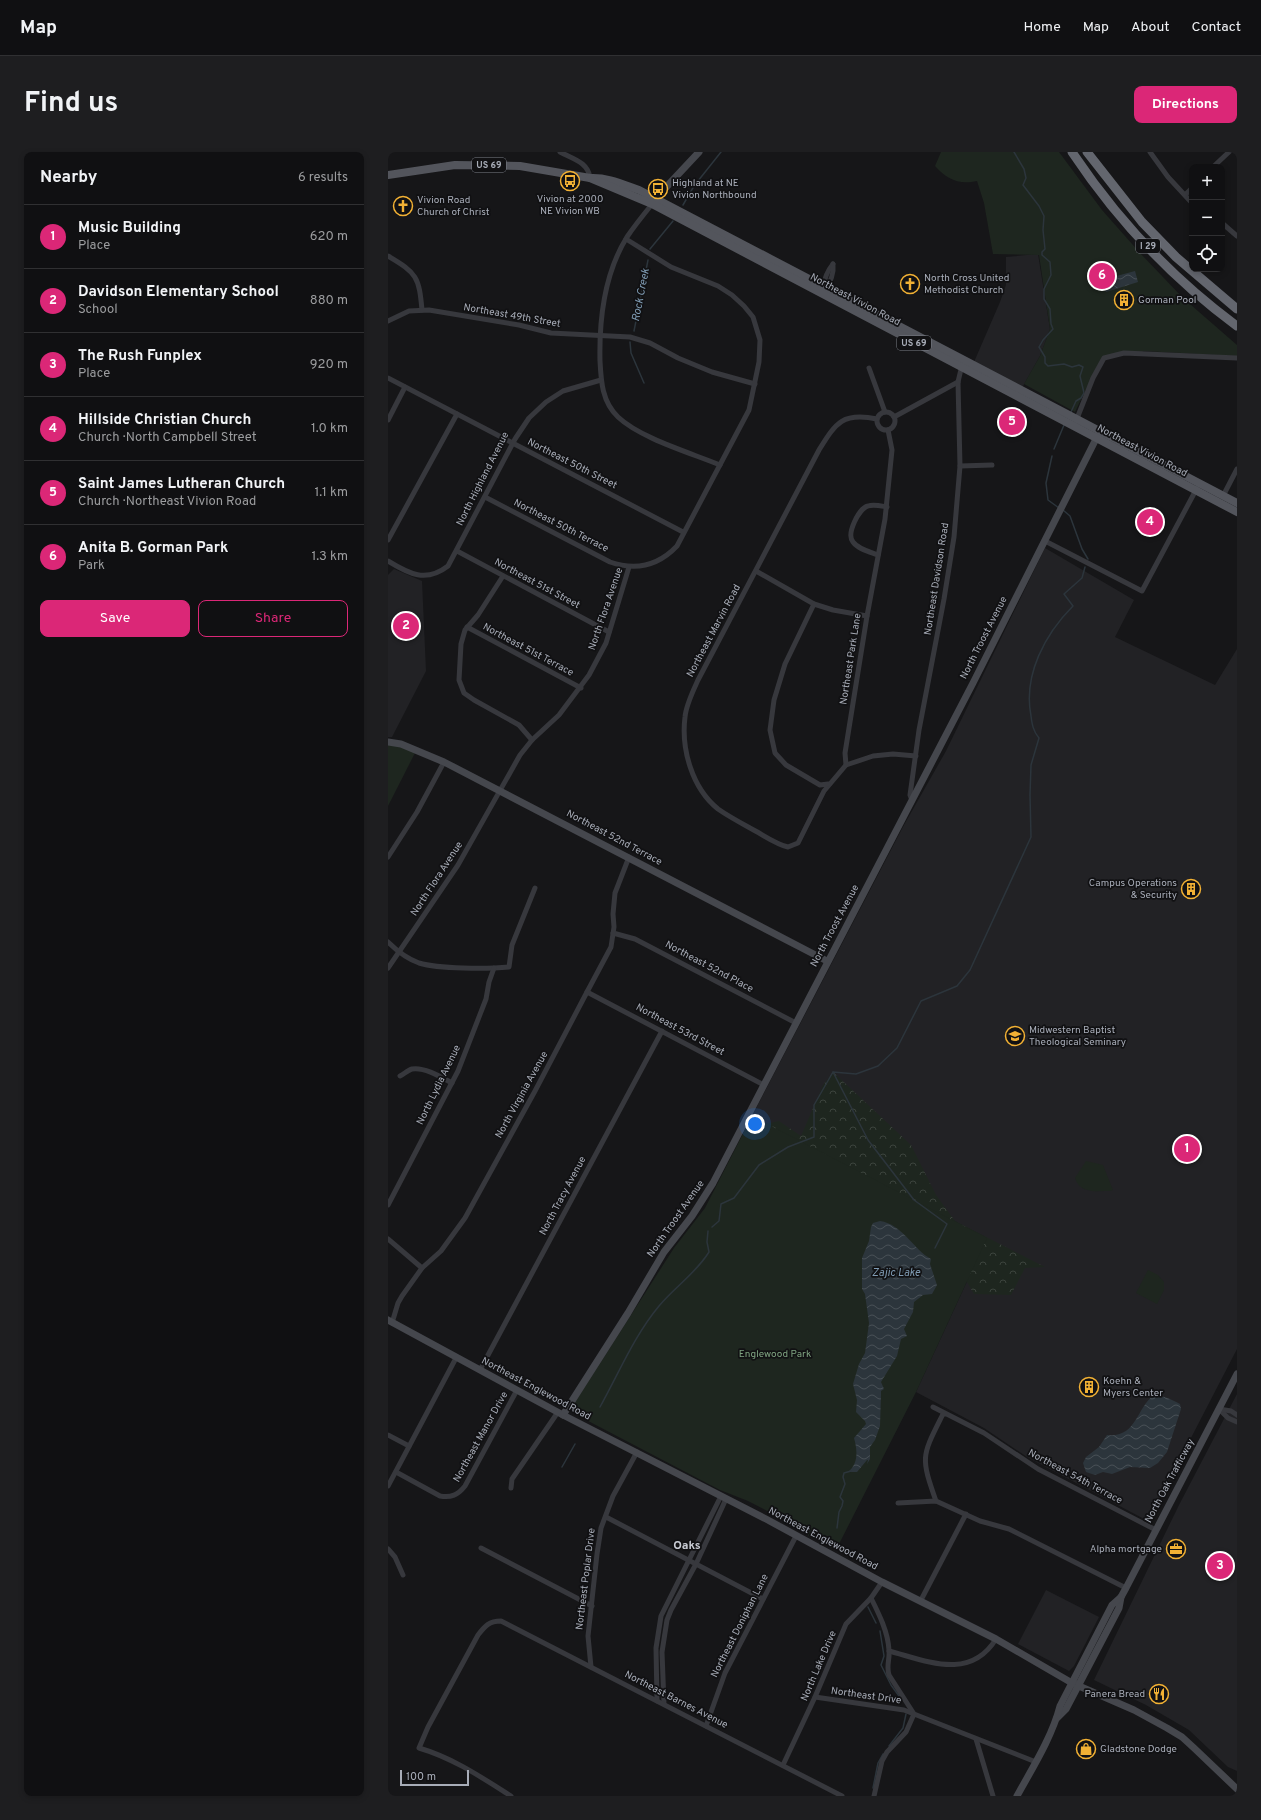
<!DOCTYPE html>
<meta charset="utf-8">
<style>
:root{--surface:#101012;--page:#1e1e20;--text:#f1f3f6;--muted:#9c9d9f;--line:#303032;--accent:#db2777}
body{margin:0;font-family:Overpass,sans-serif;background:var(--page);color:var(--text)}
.controls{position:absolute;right:12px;top:12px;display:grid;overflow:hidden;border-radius:8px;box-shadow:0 2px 6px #0003}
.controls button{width:36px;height:36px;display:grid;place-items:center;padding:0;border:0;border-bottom:1px solid var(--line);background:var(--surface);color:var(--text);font:20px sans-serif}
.scale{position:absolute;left:12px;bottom:10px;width:69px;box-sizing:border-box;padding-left:4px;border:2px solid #a8adb8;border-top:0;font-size:11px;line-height:14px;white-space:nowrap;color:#a8adb8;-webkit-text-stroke:3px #111113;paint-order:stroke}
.you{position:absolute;left:367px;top:972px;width:14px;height:14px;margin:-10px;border:3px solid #fff;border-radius:50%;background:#1a73e8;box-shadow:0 0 0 6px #1a73e833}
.badge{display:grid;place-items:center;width:26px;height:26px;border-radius:50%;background:var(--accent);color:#fff;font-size:13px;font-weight:700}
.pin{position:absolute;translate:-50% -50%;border:2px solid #fff;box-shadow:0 1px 4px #0006}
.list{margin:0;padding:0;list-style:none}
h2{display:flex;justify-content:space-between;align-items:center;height:52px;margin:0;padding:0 16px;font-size:17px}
h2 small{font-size:13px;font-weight:400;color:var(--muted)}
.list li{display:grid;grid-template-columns:26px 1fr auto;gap:12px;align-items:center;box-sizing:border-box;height:64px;padding:0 16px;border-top:1px solid var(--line)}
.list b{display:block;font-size:15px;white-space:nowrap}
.list p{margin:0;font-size:13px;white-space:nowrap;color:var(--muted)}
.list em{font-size:13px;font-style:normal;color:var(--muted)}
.actions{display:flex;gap:8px;padding:12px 16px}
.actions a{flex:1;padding:9px 0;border:1px solid var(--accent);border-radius:8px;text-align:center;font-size:14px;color:var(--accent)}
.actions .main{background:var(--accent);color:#fff}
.icon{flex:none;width:22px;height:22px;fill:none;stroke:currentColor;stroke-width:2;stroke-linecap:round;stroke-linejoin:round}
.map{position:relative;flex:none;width:849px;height:1644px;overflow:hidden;border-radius:8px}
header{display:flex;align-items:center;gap:24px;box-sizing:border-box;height:56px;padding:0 20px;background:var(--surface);border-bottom:1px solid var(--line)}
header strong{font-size:19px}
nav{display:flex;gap:22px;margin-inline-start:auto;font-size:14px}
.intro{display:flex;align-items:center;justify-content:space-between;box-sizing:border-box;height:96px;padding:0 24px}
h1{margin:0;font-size:28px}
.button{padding:10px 18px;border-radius:8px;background:var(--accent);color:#fff;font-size:14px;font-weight:700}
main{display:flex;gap:24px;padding:0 24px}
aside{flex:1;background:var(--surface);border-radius:8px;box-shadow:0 2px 6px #0003}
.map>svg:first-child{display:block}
.built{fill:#222225}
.forest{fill:url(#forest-crowns)}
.park{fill:#1e261f}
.water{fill:url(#water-waves)}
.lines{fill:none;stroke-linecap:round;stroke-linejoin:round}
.stream{stroke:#2c353c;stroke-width:1.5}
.street{stroke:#37383d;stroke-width:5}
.secondary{stroke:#45474d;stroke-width:7}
.primary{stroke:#53555c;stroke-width:8}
.highway{stroke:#63666e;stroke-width:9}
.labels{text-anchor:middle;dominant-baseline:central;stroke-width:3.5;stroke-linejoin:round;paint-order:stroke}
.shield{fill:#111113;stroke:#7b7e86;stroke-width:1}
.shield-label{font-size:9px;font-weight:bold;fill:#a8adb8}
.poi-label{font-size:10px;fill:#a8adb8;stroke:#111113;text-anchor:start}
.street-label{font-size:10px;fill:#a8adb8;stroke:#111113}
.park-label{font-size:10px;fill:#7fa381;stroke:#111113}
.water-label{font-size:11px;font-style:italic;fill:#7f9bb3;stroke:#111113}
.quarter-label{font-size:12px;font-weight:bold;fill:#c9ccd4;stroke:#111113}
</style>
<header>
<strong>Map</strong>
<nav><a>Home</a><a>Map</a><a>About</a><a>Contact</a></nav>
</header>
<div class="intro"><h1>Find us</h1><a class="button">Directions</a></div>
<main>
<aside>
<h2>Nearby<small>6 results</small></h2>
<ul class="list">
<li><span class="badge">1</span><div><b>Music Building</b><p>Place</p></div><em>620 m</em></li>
<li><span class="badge">2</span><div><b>Davidson Elementary School</b><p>School</p></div><em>880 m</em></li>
<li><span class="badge">3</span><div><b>The Rush Funplex</b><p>Place</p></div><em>920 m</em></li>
<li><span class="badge">4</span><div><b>Hillside Christian Church</b><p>Church · North Campbell Street</p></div><em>1.0 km</em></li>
<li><span class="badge">5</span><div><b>Saint James Lutheran Church</b><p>Church · Northeast Vivion Road</p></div><em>1.1 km</em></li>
<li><span class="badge">6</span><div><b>Anita B. Gorman Park</b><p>Park</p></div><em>1.3 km</em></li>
</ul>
<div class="actions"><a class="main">Save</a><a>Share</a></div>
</aside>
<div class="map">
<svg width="849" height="1644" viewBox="0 0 849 1644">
<defs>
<pattern id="forest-crowns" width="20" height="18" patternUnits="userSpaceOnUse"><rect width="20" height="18" fill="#1e261f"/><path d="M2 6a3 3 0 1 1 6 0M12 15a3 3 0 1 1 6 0" fill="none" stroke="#3c433d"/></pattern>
<pattern id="water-waves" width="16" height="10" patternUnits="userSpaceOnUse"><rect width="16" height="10" fill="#2c353c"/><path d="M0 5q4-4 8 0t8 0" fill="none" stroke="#485056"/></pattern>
</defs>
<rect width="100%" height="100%" fill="#161618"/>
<g class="built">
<path d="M650,102L662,177L652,204L634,236L586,210L612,150L618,133V105Z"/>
<path d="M657,396L746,448L727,485L827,533L849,497V1197L760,1369L639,1305L596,1276L528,1240L599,1086L364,964L516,673L558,599Z"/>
<path d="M6,417L34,429L38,519L4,585H0V423Z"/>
<path d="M849,1242V1619L840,1615L801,1578L758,1553L706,1528L791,1353Z"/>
<path d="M658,1438L711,1465L686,1514L681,1519L630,1492Z"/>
</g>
<path class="forest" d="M445,920L523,993L548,1043L567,1069L657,1115L637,1116L623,1143L586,1142L560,1098L373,973L391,969L413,984L435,933Z"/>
<g class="park">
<path d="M553,0H671L714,58L752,101L795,146L849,193V204L755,199L754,202L736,201L716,206L698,237L687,260L636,232L652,204L662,177L651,103L605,102L596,51L589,29C570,33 559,27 547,14Z"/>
<path d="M0,590L28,599L0,654Z"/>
<path d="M364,964L599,1086L528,1240L448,1398L421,1384L404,1372L360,1349L332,1338L183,1260L184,1255L286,1096L317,1056Z"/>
<path d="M698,1009L715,1013L725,1038L722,1039C708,1039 692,1042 687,1026Z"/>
<path d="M760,1118L770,1123L776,1130V1138L769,1152L748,1141Z"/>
</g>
<g class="water">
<path d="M747,119L750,130L718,140L714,128Z"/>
<path d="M492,1069C514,1072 526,1098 543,1107L542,1112L549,1133L544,1142L535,1143L526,1150L525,1160L516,1177L519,1184L513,1187L509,1204L493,1230L496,1237L493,1239V1243L492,1274L487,1288L482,1295V1307L479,1312L480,1308H479L469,1320H462L461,1319C471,1311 469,1296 466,1286L478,1272L477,1269L468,1260L469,1248L465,1232L471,1212L477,1201L481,1171L477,1142L474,1137V1106L481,1089L483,1075L485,1071Z"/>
<path d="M766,1243C776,1244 783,1247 792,1252L793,1257L779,1300L770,1311L762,1316L742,1315L724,1322L715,1320L707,1323L698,1320L695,1311L698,1305L711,1295L719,1283C749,1286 748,1256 766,1243Z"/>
</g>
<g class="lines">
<g class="stream">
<path d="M626,0L636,17L638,26L635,33L651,54L656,64L655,78L657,97L654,100V103L662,110L663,123L656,137V147L662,157L663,172L665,177L655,188L651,195L657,205V211L660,214L676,212L684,215L691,213L695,215L692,224L696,241L693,246L688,249L683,260"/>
<path d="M295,53L306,34L333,0"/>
<path d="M262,97L285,69"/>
<path d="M246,179L260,108"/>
<path d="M242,190L243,201L256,231"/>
<path d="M666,297L676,273"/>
<path d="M664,304L658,331L660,348L671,356"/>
<path d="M675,358L682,364L694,397L700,407"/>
<path d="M445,920L480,988L526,1048L559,1072L547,1096"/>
<path d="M324,1075L331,1069L333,1052L346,1046L371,1013L400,995L426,985V953L445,920L468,922L490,914L509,896L533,849L569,834L582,818L643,685L642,643L643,613L651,586C645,579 644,572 643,564C635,523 657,482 685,454L676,442L694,426L697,415"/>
<path d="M212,1255C231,1221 246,1184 271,1154C287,1135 308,1121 321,1100L319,1090L320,1079"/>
<path d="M174,1315L187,1292"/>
<path d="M449,1376L451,1360L454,1354L455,1349L452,1345L457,1332L455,1325L456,1321L463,1319"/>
<path d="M480,1455L488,1471"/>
<path d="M492,1479L496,1504L493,1513L503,1533L511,1544"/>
<path d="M501,1594L515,1576L518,1562"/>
<path d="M485,1636L490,1611L495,1602"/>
</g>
<g class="street">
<path d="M172,0C185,7 200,10 202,26"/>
<path d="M762,0L780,25L804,51"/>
<path d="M825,15L841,0"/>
<path d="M797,43L804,36"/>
<path d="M265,51C256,62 247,73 239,85C216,122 211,166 212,209C213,229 214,250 230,265C252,286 303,301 332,313"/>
<path d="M834,71L849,84"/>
<path d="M0,104C29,121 31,125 34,158"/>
<path d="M437,135C435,128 440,118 445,112"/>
<path d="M436,136C443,131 446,121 445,112"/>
<path d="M0,169L21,159L41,158L131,173L163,181L242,185L262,191L290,206L324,220L367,232"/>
<path d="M481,216L497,260"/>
<path d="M0,226L295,380"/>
<circle cx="498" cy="269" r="9"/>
<path d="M506,265L570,230"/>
<path d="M489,267C454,260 448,271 431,298L310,528C305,539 298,553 297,565C293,597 304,636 330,657C340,664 351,670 362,676C374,682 387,692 400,695L410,691L436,639L458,613L485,604L505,602L528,604"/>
<path d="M0,268L17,235"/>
<path d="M688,269L705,226L716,206L736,201L849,206"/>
<path d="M572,314L604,313"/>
<path d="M835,344L849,317"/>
<path d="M97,345L222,410C248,419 270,414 289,394L361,258L371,210L372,188L365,165L356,154L344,143L330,134L283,115L238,87"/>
<path d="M0,388L69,262"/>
<path d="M657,389L754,439L809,336"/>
<path d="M69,399L221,480"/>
<path d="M490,403C482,400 470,397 465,390C458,382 471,356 480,354C486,352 493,354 499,355"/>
<path d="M0,409C21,422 38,431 60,414L127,287L141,266L158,250L175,239L213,228"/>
<path d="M368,419L426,452L445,458L479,464"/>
<path d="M115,424L90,463L77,478L73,492L71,528L76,541L86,548L131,573L144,588"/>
<path d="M426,452L397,512L386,548L382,578L387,601L398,613L432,633L440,632"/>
<path d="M79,475L193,536"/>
<path d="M458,613L457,601L479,464L497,367L504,298L500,278"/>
<path d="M524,648L522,643L531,578L556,447L566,385L572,314L570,230L574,213"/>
<path d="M0,705L29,660L56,610"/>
<path d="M225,781L247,787L408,871"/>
<path d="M0,790C9,799 20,807 31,811C51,817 99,817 121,815L124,793L147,736"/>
<path d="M0,816L70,713L132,603L144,588L171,563L201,523L218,491L241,415"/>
<path d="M199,840L376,933"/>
<path d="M12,924C16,922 20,918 24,917C37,915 53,925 64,931"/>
<path d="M0,1053L70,919L98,847L101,830L106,816"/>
<path d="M0,1087L34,1116"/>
<path d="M4,1171L10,1151L14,1144L34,1116L53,1099L77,1066L147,939L199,840L223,795L226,775L225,762L227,741L241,705"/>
<path d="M92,1218L274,879"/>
<path d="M545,1255L596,1281L650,1317L768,1378"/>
<path d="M831,1257L840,1266L849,1270"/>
<path d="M831,1257L843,1259L849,1263"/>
<path d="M0,1283L21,1294"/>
<path d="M8,1320L52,1344C63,1346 70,1343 77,1334L129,1238"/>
<path d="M0,1334L68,1206"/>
<path d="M123,1336L124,1327L170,1260"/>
<path d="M548,1349C532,1304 534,1304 555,1262H557"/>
<path d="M510,1351L548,1349L592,1369L621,1377L738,1436"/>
<path d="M218,1365L375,1447"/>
<path d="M93,1396L204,1454"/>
<path d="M0,1397L7,1405L15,1423"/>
<path d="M483,1446C491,1462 500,1480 501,1498C502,1507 498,1514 501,1523L526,1562L648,1610"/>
<path d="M533,1448L578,1362"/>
<path d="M501,1499C539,1509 582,1529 608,1487"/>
<path d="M203,1515L200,1484L209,1402L213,1376L225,1344L249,1300"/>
<path d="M427,1545L516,1558L526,1562L518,1580L499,1600L494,1609L486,1644"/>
<path d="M269,1549L268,1496L273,1464L333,1344"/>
<path d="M276,1552L274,1500L279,1468L283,1458L308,1412L338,1347"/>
<path d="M318,1574L337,1521L408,1384"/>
<path d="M588,1587L605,1644"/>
<path d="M395,1613L427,1545L458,1472L483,1446L494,1430"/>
<path d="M123,1644C93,1625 65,1606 31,1596L40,1575L90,1483C97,1474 101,1469 113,1469L454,1644"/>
</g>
<g class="secondary">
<path d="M268,46L311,0"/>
<path d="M0,590L13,592L56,610L439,809"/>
<path d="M0,1168L175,1263L378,1367L494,1430L608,1487L684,1531L746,1558L779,1576L794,1585L806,1596L849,1637"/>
<path d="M175,1263L240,1161L276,1100L304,1064L325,1031L585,531L711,281"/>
<path d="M669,1566L678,1557L731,1456L733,1445L738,1436L849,1222"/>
<path d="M629,1644C645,1615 664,1585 672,1554L724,1453L733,1445"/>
</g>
<g class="primary">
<path d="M0,23L67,13L132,14L202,26C219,25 234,32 251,38L849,351"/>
<path d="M202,26L264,52L849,360"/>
</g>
<g class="highway">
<path d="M684,0C728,66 785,127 849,174"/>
<path d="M699,0L754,70L788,105L849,157"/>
</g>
</g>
<defs>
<symbol id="bus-ring" viewBox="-11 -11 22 22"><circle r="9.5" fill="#111113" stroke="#f2b134" stroke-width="1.5"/><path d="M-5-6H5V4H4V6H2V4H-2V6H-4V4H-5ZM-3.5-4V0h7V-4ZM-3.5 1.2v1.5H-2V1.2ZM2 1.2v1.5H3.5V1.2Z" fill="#f2b134"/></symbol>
<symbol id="church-ring" viewBox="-11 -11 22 22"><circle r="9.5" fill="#111113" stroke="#f2b134" stroke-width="1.5"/><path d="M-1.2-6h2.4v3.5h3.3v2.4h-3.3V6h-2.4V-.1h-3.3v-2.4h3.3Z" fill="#f2b134"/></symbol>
<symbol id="building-ring" viewBox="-11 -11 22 22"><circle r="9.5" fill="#111113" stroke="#f2b134" stroke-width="1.5"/><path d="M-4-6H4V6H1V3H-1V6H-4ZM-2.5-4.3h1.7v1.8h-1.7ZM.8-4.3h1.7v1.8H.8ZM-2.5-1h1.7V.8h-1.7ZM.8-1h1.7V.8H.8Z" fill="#f2b134"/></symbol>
<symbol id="university-ring" viewBox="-11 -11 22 22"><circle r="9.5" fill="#111113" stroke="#f2b134" stroke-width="1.5"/><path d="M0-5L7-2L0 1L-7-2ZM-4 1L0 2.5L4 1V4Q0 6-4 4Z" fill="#f2b134"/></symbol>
<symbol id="office-ring" viewBox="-11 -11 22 22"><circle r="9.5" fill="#111113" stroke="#f2b134" stroke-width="1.5"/><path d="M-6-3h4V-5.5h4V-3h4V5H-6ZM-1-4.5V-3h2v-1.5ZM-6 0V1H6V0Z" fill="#f2b134"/></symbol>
<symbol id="restaurant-ring" viewBox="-11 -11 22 22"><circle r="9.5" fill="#111113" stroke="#f2b134" stroke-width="1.5"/><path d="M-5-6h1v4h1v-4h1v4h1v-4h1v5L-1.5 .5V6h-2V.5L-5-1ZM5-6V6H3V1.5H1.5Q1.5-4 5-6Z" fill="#f2b134"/></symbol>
<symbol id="shop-ring" viewBox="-11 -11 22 22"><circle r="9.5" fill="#111113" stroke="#f2b134" stroke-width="1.5"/><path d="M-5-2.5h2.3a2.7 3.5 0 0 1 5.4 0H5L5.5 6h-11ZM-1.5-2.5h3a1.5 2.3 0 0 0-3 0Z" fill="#f2b134"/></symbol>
</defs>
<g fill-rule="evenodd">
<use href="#bus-ring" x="171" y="18" width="22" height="22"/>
<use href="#bus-ring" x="259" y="26" width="22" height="22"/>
<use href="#church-ring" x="4" y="43" width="22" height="22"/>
<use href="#church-ring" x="511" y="121" width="22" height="22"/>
<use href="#building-ring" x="725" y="137" width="22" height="22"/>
<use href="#building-ring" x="792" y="726" width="22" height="22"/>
<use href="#university-ring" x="616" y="873" width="22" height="22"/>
<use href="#building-ring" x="690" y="1224" width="22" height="22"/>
<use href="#office-ring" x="777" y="1386" width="22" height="22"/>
<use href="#restaurant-ring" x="760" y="1531" width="22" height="22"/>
<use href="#shop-ring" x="687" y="1586" width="22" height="22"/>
</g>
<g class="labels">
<g class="shield">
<rect x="84" y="6" width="34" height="14" rx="3"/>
<rect x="748" y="87" width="24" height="14" rx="3"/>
<rect x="509" y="184" width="34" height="14" rx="3"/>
</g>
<g class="shield-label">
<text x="101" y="13">US 69</text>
<text x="760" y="94">I 29</text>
<text x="526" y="191">US 69</text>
</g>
<g class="poi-label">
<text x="284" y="31">Highland at NE<tspan x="284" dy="12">Vivion Northbound</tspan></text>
<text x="182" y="47" text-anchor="middle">Vivion at 2000<tspan x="182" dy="12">NE Vivion WB</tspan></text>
<text x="29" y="48">Vivion Road<tspan x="29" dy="12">Church of Christ</tspan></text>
<text x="536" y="126">North Cross United<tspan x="536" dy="12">Methodist Church</tspan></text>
<text x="750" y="148">Gorman Pool</text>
<text x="789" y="731" text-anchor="end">Campus Operations<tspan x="789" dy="12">&amp; Security</tspan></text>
<text x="641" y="878">Midwestern Baptist<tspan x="641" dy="12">Theological Seminary</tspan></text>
<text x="715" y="1229">Koehn &amp;<tspan x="715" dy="12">Myers Center</tspan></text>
<text x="774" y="1397" text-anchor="end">Alpha mortgage</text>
<text x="757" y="1542" text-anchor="end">Panera Bread</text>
<text x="712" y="1597">Gladstone Dodge</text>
</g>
<g class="street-label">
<text transform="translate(467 148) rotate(28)">Northeast Vivion Road</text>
<text transform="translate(124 164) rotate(10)">Northeast 49th Street</text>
<text transform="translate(754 299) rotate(28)">Northeast Vivion Road</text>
<text transform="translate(184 312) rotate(27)">Northeast 50th Street</text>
<text transform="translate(95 327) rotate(-63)">North Highland Avenue</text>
<text transform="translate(173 374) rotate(27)">Northeast 50th Terrace</text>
<text transform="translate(549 427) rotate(-81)">Northeast Davidson Road</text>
<text transform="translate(149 432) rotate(28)">Northeast 51st Street</text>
<text transform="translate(218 457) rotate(-71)">North Flora Avenue</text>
<text transform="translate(326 479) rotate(-62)">Northeast Marvin Road</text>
<text transform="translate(596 486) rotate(-63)">North Troost Avenue</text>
<text transform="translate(140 498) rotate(28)">Northeast 51st Terrace</text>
<text transform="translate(463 507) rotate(-81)">Northeast Park Lane</text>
<text transform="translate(226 686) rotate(28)">Northeast 52nd Terrace</text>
<text transform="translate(49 727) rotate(-57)">North Flora Avenue</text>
<text transform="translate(447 774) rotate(-62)">North Troost Avenue</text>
<text transform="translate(321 815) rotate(28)">Northeast 52nd Place</text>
<text transform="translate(292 878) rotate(28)">Northeast 53rd Street</text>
<text transform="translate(51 933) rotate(-64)">North Lydia Avenue</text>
<text transform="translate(134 943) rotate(-61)">North Virginia Avenue</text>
<text transform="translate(175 1044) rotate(-62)">North Tracy Avenue</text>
<text transform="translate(288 1067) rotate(-55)">North Troost Avenue</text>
<text transform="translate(148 1237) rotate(28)">Northeast Englewood Road</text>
<text transform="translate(93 1285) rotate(-61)">Northeast Manor Drive</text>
<text transform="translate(687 1325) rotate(28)">Northeast 54th Terrace</text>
<text transform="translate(782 1329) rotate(-62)">North Oak Trafficway</text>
<text transform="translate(435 1387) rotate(28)">Northeast Englewood Road</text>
<text transform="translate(198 1427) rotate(-83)">Northeast Poplar Drive</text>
<text transform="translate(352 1474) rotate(-63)">Northeast Doniphan Lane</text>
<text transform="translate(431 1514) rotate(-67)">North Lake Drive</text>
<text transform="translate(478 1544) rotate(8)">Northeast Drive</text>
<text transform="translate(288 1548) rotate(27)">Northeast Barnes Avenue</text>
</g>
<g class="park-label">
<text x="387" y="1202">Englewood Park</text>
</g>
<g class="water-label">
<text transform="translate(253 143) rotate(-79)">Rock Creek</text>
<text x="508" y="1121">Zajic Lake</text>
</g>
<g class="quarter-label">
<text x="299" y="1394">Oaks</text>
</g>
</g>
</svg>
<div class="controls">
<button>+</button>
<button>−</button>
<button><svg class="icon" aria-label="locate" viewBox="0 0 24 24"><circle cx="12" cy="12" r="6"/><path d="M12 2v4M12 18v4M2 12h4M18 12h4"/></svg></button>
</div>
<div class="scale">100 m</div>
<div class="you"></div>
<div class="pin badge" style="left:799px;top:997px">1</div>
<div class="pin badge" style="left:18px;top:474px">2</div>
<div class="pin badge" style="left:832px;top:1414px">3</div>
<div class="pin badge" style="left:762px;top:370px">4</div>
<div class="pin badge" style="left:624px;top:270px">5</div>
<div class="pin badge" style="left:714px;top:124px">6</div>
</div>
</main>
